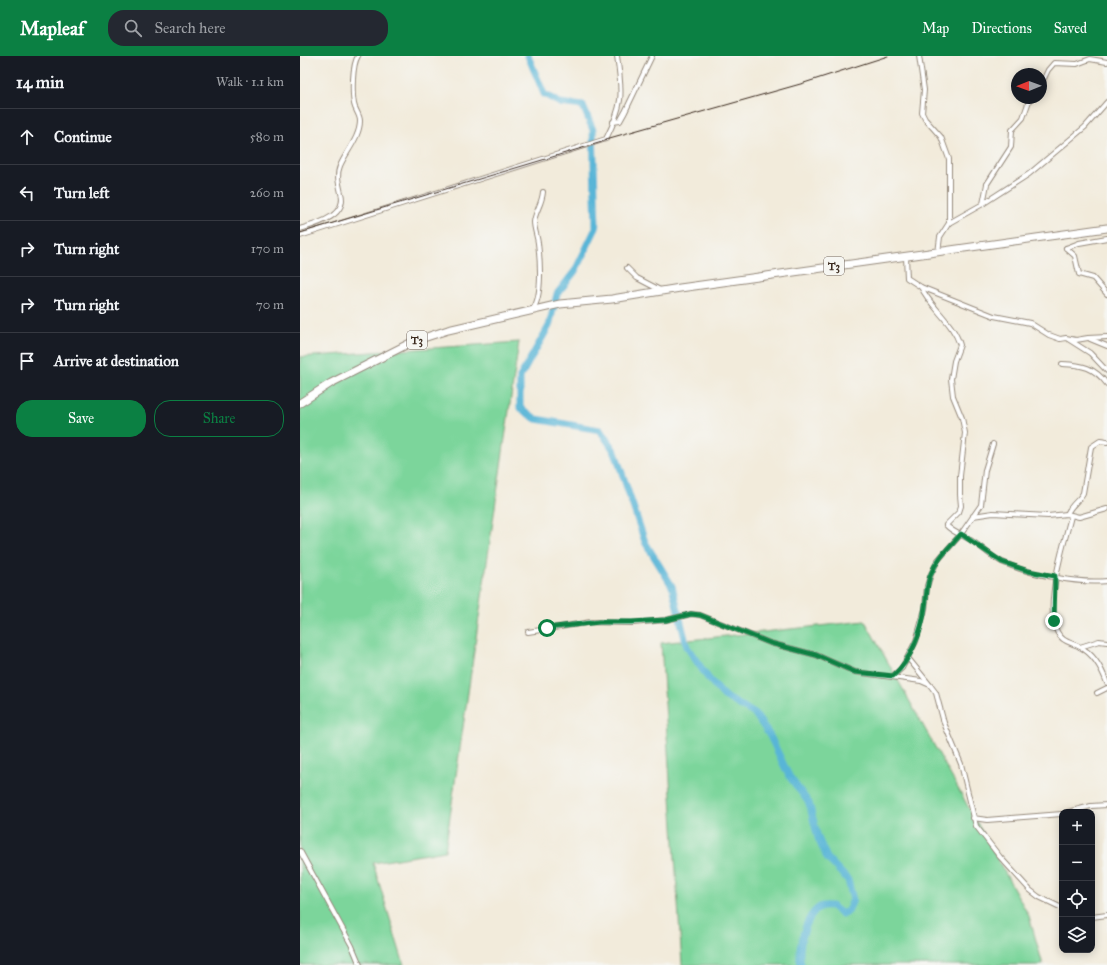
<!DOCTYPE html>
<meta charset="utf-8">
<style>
:root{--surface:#171b24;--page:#242831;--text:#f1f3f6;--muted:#9ea1a6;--line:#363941;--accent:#0b8043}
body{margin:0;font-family:"IM FELL Great Primer",serif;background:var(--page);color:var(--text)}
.controls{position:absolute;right:12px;bottom:12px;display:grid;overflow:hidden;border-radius:8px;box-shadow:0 2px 10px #0003}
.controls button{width:36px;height:36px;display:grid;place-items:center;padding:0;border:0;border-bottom:1px solid var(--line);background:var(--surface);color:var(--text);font:20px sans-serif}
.compass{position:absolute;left:711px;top:12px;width:36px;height:36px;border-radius:50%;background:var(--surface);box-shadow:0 2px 10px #0003;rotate:269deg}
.stop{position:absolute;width:12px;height:12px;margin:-9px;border:3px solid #0b8043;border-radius:50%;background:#fff}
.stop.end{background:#0b8043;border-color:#fff;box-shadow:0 1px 4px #0008}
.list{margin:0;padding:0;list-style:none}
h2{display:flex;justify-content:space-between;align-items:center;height:52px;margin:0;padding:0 16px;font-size:17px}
h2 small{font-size:13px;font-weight:400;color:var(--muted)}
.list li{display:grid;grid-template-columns:26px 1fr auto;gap:12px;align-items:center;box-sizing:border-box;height:56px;padding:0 16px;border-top:1px solid var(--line)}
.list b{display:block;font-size:15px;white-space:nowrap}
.list em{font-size:13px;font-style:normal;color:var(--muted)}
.actions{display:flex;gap:8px;padding:12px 16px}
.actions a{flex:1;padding:9px 0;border:1px solid var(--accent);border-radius:16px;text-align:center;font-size:14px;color:var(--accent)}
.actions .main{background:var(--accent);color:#fff}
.icon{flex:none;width:22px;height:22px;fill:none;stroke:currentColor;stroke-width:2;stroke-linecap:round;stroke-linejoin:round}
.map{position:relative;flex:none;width:807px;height:909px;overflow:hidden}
header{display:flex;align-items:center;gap:24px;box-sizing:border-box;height:56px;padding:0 20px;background:var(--accent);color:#fff}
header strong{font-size:19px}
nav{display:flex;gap:22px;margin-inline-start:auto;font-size:14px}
.search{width:280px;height:36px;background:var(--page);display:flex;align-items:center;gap:10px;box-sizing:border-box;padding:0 14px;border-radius:16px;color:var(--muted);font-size:15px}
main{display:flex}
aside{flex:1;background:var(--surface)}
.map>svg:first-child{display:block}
.green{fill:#7cd59b;stroke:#5c805c}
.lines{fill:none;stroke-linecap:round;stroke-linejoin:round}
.river{stroke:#59b5d7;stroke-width:7}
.minor-casing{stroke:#968a7c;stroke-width:6}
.trunk-casing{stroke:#968a7c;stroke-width:9}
.minor{stroke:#fff;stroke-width:4}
.trunk{stroke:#fff;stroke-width:7}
.rail{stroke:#3b2a1e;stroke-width:1}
.route{stroke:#0b8043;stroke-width:5}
.labels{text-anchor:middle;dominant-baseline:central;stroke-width:4;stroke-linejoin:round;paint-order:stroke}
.shield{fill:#f6f6f2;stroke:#73675e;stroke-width:1}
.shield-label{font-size:11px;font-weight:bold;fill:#3b2a1e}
</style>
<header>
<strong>Mapleaf</strong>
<div class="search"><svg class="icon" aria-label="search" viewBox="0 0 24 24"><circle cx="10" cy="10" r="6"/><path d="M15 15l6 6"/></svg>Search here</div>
<nav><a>Map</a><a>Directions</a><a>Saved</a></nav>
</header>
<main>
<aside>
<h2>14 min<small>Walk · 1.1 km</small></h2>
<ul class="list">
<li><svg class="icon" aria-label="ahead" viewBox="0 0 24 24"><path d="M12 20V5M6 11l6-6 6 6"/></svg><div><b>Continue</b></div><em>580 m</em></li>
<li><svg class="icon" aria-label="left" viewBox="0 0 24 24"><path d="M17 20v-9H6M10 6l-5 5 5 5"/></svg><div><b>Turn left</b></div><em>260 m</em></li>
<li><svg class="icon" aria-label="right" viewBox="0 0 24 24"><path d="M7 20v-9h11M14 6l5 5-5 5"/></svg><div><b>Turn right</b></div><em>170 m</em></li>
<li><svg class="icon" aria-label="right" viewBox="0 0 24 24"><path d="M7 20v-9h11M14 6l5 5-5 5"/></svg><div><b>Turn right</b></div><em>70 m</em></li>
<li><svg class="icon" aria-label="arrive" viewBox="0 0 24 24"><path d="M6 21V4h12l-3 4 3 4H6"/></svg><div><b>Arrive at destination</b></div></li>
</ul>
<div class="actions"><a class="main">Save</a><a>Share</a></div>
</aside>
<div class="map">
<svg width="807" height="909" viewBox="0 0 807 909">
<rect width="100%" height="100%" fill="#f6f6f2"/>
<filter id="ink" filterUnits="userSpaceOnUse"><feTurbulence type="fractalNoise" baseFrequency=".025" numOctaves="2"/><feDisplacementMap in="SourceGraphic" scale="8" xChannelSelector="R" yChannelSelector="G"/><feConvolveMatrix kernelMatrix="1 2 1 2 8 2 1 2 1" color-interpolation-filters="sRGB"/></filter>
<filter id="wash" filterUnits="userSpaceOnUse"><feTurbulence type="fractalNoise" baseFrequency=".012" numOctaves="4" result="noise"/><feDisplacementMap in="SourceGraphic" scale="16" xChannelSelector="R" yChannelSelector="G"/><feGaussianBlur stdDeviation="0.9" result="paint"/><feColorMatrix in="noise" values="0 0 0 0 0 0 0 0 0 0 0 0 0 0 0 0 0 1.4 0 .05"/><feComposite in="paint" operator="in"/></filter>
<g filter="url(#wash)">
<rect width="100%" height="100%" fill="#f2ebdb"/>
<g class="green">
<path d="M219,286L145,795L73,807L104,909H0V301Z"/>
<path d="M565,565L729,860L743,909H382L361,587Z"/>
</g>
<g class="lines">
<path class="river" d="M228,0L244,38L260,47L283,50L293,74L296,172L275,215L257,238L249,270L220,321V352L236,363L300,374L315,396L345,486L372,530L387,591L408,622L424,640L455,658L470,680L489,720L509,747L518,782L527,802L548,824L553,844L548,855L542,858L532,850C528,850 523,849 520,851C505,860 497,893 501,909"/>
</g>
</g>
<g filter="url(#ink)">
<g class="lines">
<defs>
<g id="minor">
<path d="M619,0L624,34L622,57L625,63L641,81L649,103V167"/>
<path d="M741,29L748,14L754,7L777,8L790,3L807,6"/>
<path d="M313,66L320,65L325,56L352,0"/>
<path d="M683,148L687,128L711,91L712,74L723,62L730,42"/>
<path d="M0,173C16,168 48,160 41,137C39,128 36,119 40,110C46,96 60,81 60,65C60,59 55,54 54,48C52,37 52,9 58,0"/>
<path d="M0,180L306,83C323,49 323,39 317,0"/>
<path d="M766,192L775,200L779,218L793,222L807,238"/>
<path d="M766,192L779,187L807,182"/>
<path d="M638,197L640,181L649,167L681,149L729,118L785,71L807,46"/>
<path d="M606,201L607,222L621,231L694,260L730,267L749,279L760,283L766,282L776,284L788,282L807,281"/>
<path d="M327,212L337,222L360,234"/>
<path d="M621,231C631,252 653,266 660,289L654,305L651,323L653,340L662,362L665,377L660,420V439L661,450L659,456L646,469C653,477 663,479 672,485C682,491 691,501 702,506C729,518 777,528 807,525"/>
<path d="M233,253C243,239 240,203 238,187C237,180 234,172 234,166C235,156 242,148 243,136"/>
<path d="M768,283L790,297L807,315"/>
<path d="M790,283L807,290"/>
<path d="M762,308C783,309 794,311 807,328"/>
<path d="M767,458C772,447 779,445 783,437L791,391L800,385L807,386"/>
<path d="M673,460L693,457L748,460L767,458L779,461L807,453"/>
<path d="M771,460C765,486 738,564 763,583C768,587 775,588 780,591C794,598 802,613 807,627"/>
<path d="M228,576L291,566L332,567L366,564L391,558L400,559L470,587L516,599L555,616L621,625L630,629L636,637L644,667L661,708L676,770L700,801L730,834L739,841L762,852"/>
<path d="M780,591L799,585L807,586"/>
<path d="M608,602L629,628"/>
<path d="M593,620L602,612L616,585L625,553L627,530L631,518L638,504L661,478L681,449L685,414L693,388"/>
<path d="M797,637L807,632"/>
<path d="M768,756L791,750L807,749"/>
<path d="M673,762L687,764L762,758"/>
<path d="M0,795L52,890L60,909"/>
<path d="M792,861L807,859"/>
</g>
<path id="trunk" d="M0,347L31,327L114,285L148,274L260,248L312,243L380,232L807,172"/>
</defs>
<use href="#minor" class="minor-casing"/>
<use href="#trunk" class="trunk-casing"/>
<use href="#minor" class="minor"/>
<use href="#trunk" class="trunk"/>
<path class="rail" d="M0,177L282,92L302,86L306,83L504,27L588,0"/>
</g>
</g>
<g class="lines" filter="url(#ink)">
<path class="route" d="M247,572L299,566H332L366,564L391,558L400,559L470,587L516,599L555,616L593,620C611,604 622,575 625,551C627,540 626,528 631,518C637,502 650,491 661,478L702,506L728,515L755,520L754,565"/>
</g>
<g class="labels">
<g class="shield">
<rect x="524" y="201" width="20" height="18" rx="3"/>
<rect x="107" y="275" width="20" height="18" rx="3"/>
</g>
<g class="shield-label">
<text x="534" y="210">T3</text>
<text x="117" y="284">T3</text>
</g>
</g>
</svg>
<div class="controls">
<button>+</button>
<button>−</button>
<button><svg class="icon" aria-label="locate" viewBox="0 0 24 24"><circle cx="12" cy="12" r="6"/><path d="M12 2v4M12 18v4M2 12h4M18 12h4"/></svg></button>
<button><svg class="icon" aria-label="layers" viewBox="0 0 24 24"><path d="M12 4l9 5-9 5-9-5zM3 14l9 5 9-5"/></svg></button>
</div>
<svg class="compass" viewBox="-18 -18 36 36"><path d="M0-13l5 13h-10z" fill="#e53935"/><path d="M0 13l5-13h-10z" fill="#9ea1a6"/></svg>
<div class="stop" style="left:247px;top:572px"></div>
<div class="stop end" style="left:754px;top:565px"></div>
</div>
</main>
